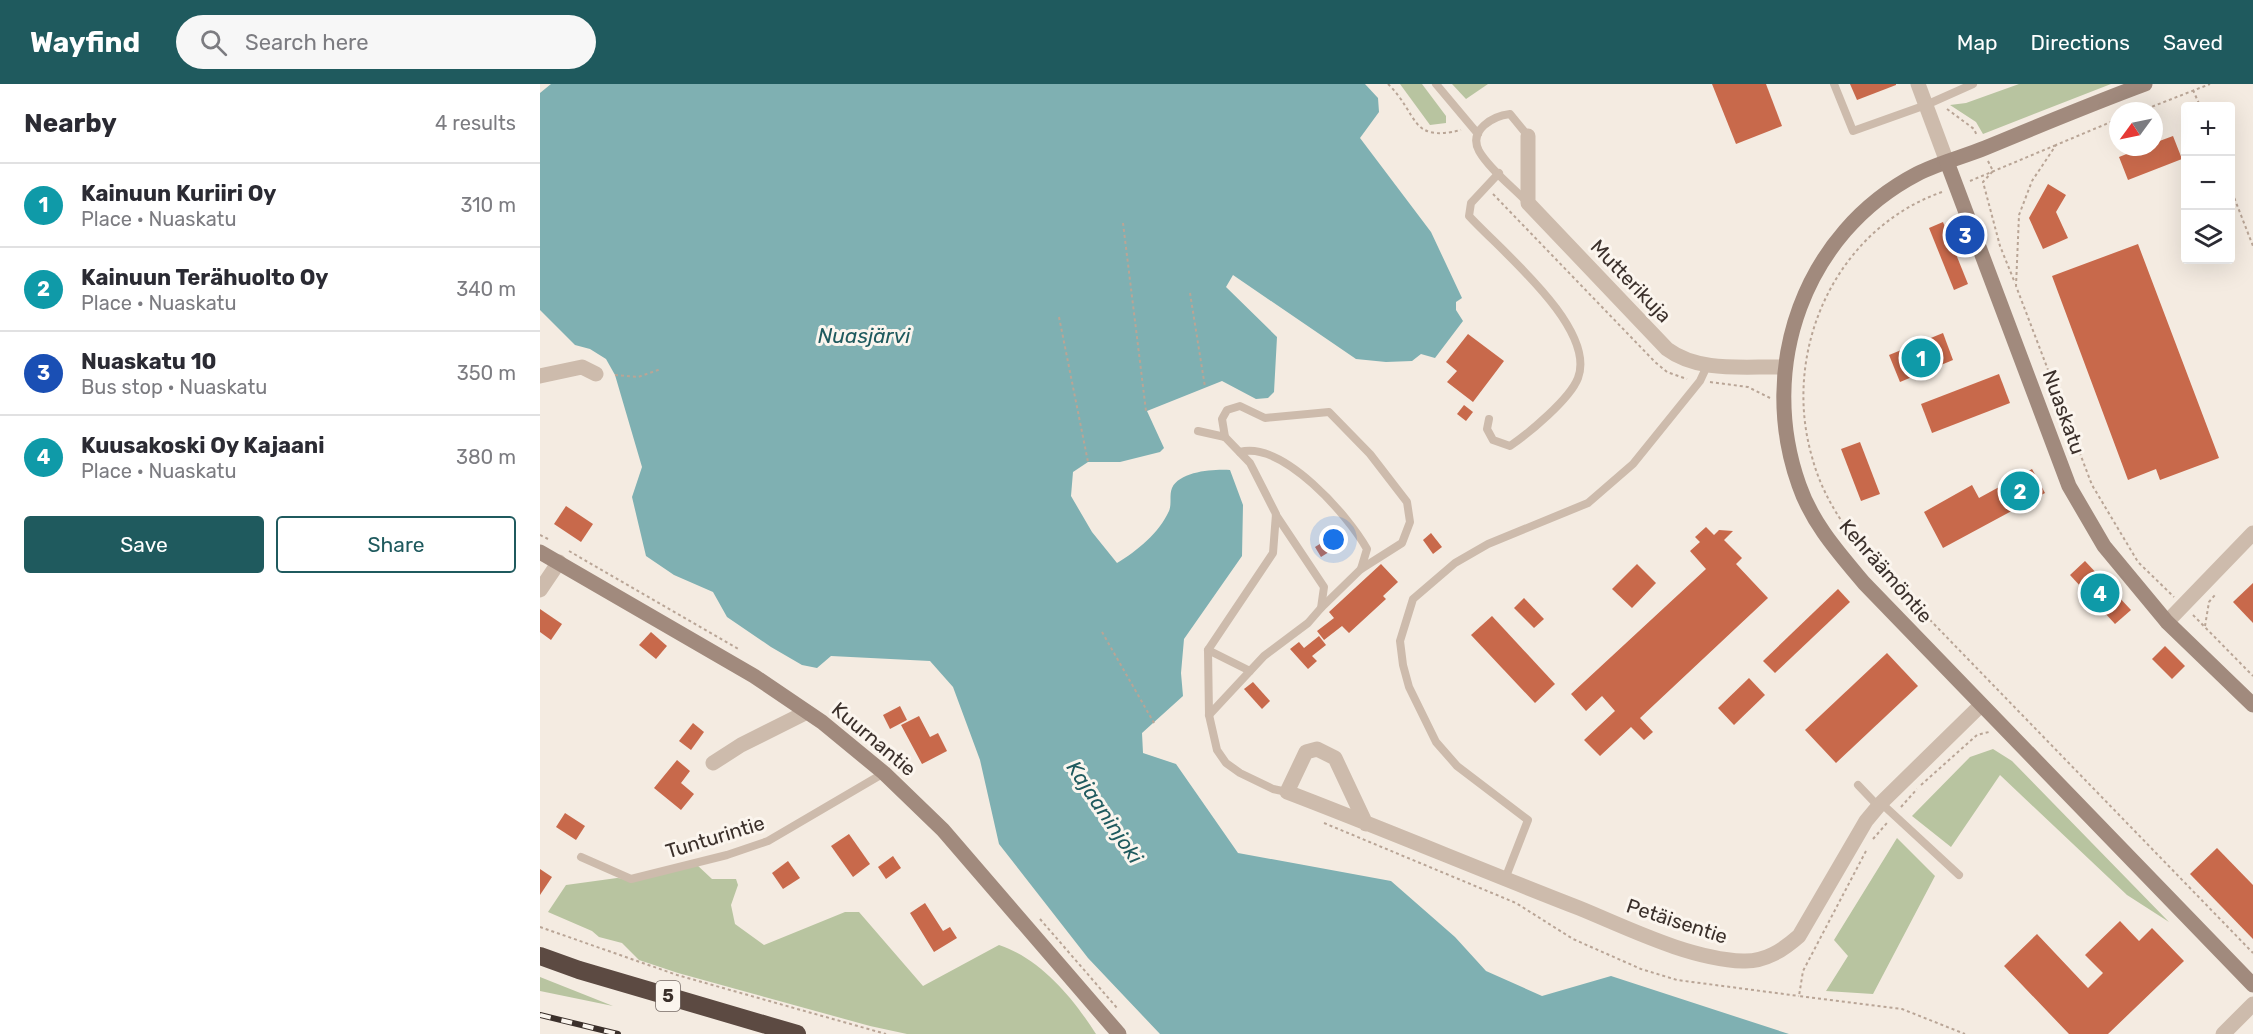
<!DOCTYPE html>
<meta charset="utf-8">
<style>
:root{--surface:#fff;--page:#f7f7f7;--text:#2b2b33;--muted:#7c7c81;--line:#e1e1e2;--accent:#1f5a5e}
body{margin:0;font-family:Rubik,sans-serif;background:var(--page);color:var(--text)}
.controls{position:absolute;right:18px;top:18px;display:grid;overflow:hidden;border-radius:6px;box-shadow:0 6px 24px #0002}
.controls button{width:54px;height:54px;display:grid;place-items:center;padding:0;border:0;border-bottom:2px solid var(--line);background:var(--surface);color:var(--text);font:30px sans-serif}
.compass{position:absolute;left:1569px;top:18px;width:54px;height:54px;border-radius:50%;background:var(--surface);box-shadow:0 6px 24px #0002;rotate:237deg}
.you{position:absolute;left:794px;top:456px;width:21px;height:21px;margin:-15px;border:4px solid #fff;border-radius:50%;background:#1a73e8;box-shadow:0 0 0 9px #1a73e833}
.badge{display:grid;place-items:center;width:39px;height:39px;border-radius:50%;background:var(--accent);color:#fff;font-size:20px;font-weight:700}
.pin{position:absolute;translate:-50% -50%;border:3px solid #fff;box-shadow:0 2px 6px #0006}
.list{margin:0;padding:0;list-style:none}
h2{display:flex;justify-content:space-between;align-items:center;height:78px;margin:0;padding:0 24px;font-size:26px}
h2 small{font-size:20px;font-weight:400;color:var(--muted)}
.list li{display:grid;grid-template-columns:39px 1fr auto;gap:18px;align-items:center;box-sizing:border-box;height:84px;padding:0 24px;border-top:2px solid var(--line)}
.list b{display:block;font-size:22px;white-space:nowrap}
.list p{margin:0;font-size:20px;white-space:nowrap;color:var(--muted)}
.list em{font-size:20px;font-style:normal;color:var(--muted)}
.actions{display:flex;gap:12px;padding:18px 24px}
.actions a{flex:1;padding:14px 0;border:2px solid var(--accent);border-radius:6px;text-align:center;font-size:21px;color:var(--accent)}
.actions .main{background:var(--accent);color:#fff}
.icon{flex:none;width:33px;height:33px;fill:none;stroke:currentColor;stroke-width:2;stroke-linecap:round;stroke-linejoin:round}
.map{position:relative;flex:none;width:1713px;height:950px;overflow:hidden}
header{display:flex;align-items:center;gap:36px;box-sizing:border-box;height:84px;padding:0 30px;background:var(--accent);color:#fff}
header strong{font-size:28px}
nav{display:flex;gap:33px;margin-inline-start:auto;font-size:21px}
.search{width:420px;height:54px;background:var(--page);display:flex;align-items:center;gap:15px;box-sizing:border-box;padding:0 21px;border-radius:33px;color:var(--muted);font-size:22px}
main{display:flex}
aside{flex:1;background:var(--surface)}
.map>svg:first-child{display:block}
.green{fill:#b8c4a0}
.water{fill:#7fb0b2}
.building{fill:#c8694b}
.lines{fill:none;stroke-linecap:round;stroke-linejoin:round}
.path{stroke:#b9a596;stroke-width:2;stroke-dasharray:3 3;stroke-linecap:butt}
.lane{stroke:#cdbbac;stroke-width:8}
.street{stroke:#cdbbac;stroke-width:15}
.secondary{stroke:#a18a7d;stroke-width:15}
.highway{stroke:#5c4a42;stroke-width:18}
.rail-casing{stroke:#3b302b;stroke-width:6}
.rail{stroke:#fbf5ee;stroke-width:4;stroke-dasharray:11;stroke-linecap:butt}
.labels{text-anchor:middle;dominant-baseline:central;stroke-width:6;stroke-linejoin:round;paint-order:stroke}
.shield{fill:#fbf5ee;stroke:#756b66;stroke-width:1.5}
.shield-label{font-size:18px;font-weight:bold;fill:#3b302b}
.street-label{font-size:20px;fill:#3b302b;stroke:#fbf5ee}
.water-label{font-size:21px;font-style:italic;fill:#1f5a5e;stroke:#fbf5ee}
</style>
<header>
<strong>Wayfind</strong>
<div class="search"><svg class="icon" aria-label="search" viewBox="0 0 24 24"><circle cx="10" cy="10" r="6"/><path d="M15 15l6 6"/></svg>Search here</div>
<nav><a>Map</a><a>Directions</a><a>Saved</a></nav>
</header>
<main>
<aside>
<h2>Nearby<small>4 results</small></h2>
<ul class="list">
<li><span class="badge" style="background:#0f9aa8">1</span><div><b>Kainuun Kuriiri Oy</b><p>Place · Nuaskatu</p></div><em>310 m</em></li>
<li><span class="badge" style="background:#0f9aa8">2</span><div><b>Kainuun Terähuolto Oy</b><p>Place · Nuaskatu</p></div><em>340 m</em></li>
<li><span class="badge" style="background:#1a4fb4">3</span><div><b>Nuaskatu 10</b><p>Bus stop · Nuaskatu</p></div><em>350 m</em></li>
<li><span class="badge" style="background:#0f9aa8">4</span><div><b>Kuusakoski Oy Kajaani</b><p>Place · Nuaskatu</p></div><em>380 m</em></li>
</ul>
<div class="actions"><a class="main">Save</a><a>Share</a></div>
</aside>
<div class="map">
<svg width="1713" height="950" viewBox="0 0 1713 950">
<rect width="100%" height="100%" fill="#f4ebe1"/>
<g class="green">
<path d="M860,0H882L906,32V39L890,41Z"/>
<path d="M912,0H948L926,15Z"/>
<path d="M1479,0H1571L1443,50L1436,38L1410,21L1426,19Z"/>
<path d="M1453,665L1472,677L1629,838L1587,811L1460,691L1411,763L1372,732L1430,673Z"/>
<path d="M1357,754L1395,792L1333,910L1286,907L1308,872L1294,856Z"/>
<path d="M156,780L172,795H196L198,801L191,821L195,840L224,861L305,828H319L383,902L459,861C501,875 533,914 556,950H367L330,942L138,889L99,876L82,859L59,853L52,847L8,828L26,801L77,794L99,796Z"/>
<path d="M0,893L73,922L0,907Z"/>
</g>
<path class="water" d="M11,0H825L838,14L839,28L820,54L891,148L922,214L916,218V226L923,237L895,274L881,270L872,277L846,278L816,275L693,191L686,203L737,253L734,308L728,314L716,315L682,297L607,327L624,364L620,368L580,378H548L533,388L531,412L552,448L577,479C597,467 619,449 629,427C632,420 629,411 632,404C640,387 674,385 690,386L703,421L702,472L644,555L641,589L643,612L602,649L603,669L636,680L698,769L851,797L915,853L946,887L1002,912L1071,892L1249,950H620L548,874L459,760L440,676L413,603L390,577L291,572L277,584L262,581L231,563L187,533L173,508L134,491L106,472L92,413L102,383L75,291L66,275L50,265L35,261L0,226V9Z"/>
<g class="building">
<path d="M1172,0H1226L1242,42L1196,60Z"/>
<path d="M1310,0H1356V1L1317,16Z"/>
<path d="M1633,52L1642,75L1588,96L1579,73L1604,63H1614V59Z"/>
<path d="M1508,100L1526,111L1516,128L1528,154L1503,165L1489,134Z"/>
<path d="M1403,138L1428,200L1414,206L1389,144Z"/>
<path d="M1598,160L1679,374L1620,396L1616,385L1588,396L1512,192Z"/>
<path d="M1403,249L1413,276L1360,298L1349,271Z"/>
<path d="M928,250L964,277L933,318L907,298L917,287L906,278Z"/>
<path d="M1459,290L1470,319L1392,349L1381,320Z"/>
<path d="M924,321L933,328L926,337L917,330Z"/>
<path d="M1320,358L1340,410L1321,417L1301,365Z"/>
<path d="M1492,385L1505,409L1403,464L1384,428L1432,401L1439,414Z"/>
<path d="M26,422L53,440L41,458L14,440Z"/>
<path d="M1166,443L1174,451L1179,446L1193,447L1184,456L1202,474L1196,480L1228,514L1100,634L1113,648L1104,656L1091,643L1060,672L1044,656L1075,627L1062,612L1046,627L1031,610L1166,485L1150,467L1160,458L1155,453Z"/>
<path d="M891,449L902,463L893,470L883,456Z"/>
<path d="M794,451L800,461L781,473L775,463Z"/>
<path d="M1545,477L1591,526L1575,540L1530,491Z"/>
<path d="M841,480L858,498L843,512L846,515L809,549L802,542L784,556L777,547L794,534L789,528Z"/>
<path d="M1097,480L1116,499L1092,524L1072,505Z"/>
<path d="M1713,499V539L1693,518Z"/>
<path d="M1298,505L1310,518L1235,589L1223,577Z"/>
<path d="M984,514L1004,535L994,544L974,524Z"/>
<path d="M0,525L22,540L11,556L0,548Z"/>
<path d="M952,532L1015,600L995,619L931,551Z"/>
<path d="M111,548L127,562L116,575L99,561Z"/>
<path d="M779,552L786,561L772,572L777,577L768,585L750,565L759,558L764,564Z"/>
<path d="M1625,562L1645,582L1632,595L1612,575Z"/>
<path d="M1347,569L1378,602L1296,679L1265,646Z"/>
<path d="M1209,594L1225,611L1194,641L1178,624Z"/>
<path d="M713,598L730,617L722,625L704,605Z"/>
<path d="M360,622L367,636L350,645L343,631Z"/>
<path d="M379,632L390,653L398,649L407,667L382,680L361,641Z"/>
<path d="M153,639L164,648L151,666L139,657Z"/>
<path d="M137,676L150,687L141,699L154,710L141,726L114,704Z"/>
<path d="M25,729L45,742L36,756L16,743Z"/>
<path d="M309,750L330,780L313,793L291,762Z"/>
<path d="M1677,764L1713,801V855L1650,790Z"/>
<path d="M353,772L361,784L346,795L338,783Z"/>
<path d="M248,777L260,794L243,805L232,789Z"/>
<path d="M0,785L12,793L0,811Z"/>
<path d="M385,819L403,847L410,843L417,854L394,868L370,829Z"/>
<path d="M1580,837L1599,857L1612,844L1644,877L1568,950H1529L1464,882L1497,850L1548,904L1563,889L1545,871Z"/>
</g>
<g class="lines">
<g class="path">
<path d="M848,0C879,30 869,59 921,46"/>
<path d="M1653,6L1660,22"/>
<path d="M1407,25L1434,45L1437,52"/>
<path d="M1601,27L1670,0"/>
<path d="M1578,35L1516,61L1492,97L1479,131L1476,202L1552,401L1598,478L1634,513"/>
<path d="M1448,77L1453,87L1443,98L1460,162L1475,199"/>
<path d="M1430,97L1516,61"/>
<path d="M1690,103L1713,162"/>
<path d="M1402,108C1296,145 1241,266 1272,373C1282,411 1303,442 1328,472L1713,869"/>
<path d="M953,110L1115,278L1127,288L1147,295"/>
<path d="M583,139L606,327"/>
<path d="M650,209L665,303"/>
<path d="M519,233L548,378"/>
<path d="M75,291L98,293L121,285"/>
<path d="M1170,298L1208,303L1230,314"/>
<path d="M0,451L8,455"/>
<path d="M29,467L200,566"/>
<path d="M1653,531L1713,592"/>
<path d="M1665,542L1669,518L1675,511"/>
<path d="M562,548L614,639"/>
<path d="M1381,701L1437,651L1449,648"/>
<path d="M1361,723L1377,705"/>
<path d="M784,739L976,819L1033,855L1101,885L1137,896L1259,912"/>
<path d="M1333,755L1347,739"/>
<path d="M1326,767L1263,887L1259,912L1362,925L1425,950"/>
<path d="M500,835L577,924"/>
<path d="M0,843L137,891L346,950"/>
</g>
<g class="lane">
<path d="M896,0L938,50"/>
<path d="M1294,0L1313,47L1386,21L1433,0"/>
<path d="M988,52L970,30C953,32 928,46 939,67C950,86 973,103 988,119"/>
<path d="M949,335L947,345L953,356L970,362C989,349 1030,315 1038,294C1057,244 960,166 929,132L931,119L959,89"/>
<path d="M658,347L685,353L710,379L736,430L733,469L668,566L669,631L677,666L686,679L700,689L733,705L747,708"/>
<path d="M685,353L682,335L687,326L700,322L725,334L789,328L830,370L867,418L870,438L862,459L821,485"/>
<path d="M700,368C743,357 808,431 827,465L821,485L781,524"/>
<path d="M668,566L710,587"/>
<path d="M669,631L724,572L768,539L781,524L784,503L736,431"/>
<path d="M1318,701L1338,722"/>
<path d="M1341,719L1419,791"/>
<path d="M41,773L91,795L187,771L228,757L344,689"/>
<path d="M965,795L988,736L917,682L896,658L869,603L863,581L860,557L873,515L915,479L948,460L1048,419L1093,380L1160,297L1167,282"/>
</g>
<g class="street">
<path d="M1378,0L1407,78"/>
<path d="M988,52V119L1127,265C1159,289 1205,282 1243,283"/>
<path d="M0,292L42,283L56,290"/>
<path d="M0,506L19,478"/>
<path d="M1627,538L1713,449"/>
<path d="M173,679L201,661L267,628"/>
<path d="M826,740L795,674L777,665L766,668L747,708C844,745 941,786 1039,824C1088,844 1149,875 1203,877C1225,878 1243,866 1259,852L1326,737L1341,719L1441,621"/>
<path d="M1683,950L1713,920"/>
</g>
<g class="secondary">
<path d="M1605,0C1551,20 1498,42 1445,64C1423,73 1398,79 1377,90C1264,149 1217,283 1259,401C1272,439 1298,468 1324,499L1713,901"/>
<path d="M1407,78L1529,402L1564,462L1627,538L1713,621"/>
<path d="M0,468L214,592L282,638L344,689L403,746L579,950"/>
</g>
<path class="highway" d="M0,872L39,886L257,950"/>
<defs>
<path id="rail" d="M0,931L78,950"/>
</defs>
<use href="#rail" class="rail-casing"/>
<use href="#rail" class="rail"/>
</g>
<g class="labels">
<rect class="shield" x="116" y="897" width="24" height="30" rx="4.5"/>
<g class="shield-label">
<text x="128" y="912">5</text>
</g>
<g class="street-label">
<text transform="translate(1091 197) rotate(46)">Mutterikuja</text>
<text transform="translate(1524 328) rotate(70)">Nuaskatu</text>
<text transform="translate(1346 487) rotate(49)">Kehräämöntie</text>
<text transform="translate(334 655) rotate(40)">Kuurnantie</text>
<text transform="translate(175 753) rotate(-17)">Tunturintie</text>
<text transform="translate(1137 837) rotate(18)">Petäisentie</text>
</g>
<g class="water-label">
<text x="324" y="251">Nuasjärvi</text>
<text transform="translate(565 728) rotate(56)">Kajaaninjoki</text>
</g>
</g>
</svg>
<div class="controls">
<button>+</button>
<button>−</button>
<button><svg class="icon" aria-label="layers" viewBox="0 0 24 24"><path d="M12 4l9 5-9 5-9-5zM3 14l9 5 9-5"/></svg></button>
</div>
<svg class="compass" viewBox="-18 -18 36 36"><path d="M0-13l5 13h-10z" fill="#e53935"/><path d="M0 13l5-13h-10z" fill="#7c7c81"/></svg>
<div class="you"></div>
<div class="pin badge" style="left:1381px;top:274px;background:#0f9aa8">1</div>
<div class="pin badge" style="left:1480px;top:407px;background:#0f9aa8">2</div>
<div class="pin badge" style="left:1425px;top:151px;background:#1a4fb4">3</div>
<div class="pin badge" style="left:1560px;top:509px;background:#0f9aa8">4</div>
</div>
</main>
